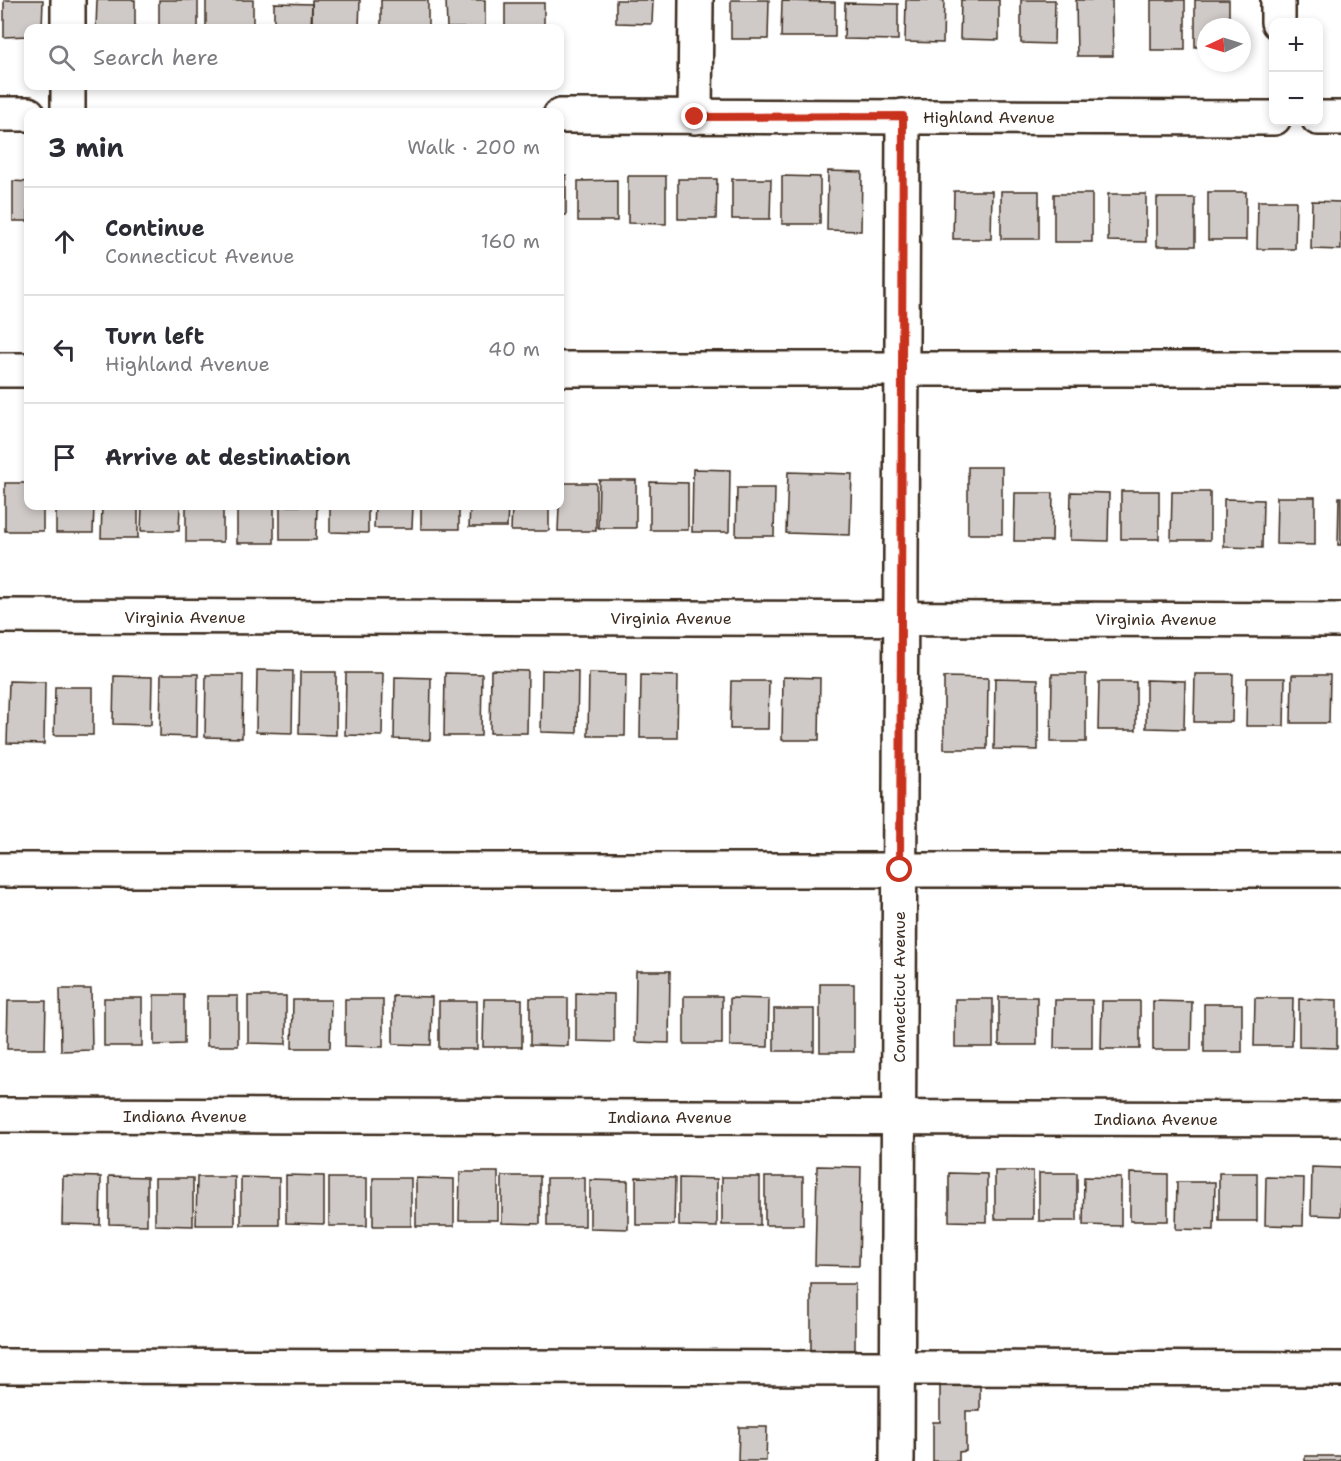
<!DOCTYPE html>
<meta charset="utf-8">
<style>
:root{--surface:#fff;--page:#f7f7f7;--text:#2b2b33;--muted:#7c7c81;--line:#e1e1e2}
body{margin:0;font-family:"Shantell Sans",sans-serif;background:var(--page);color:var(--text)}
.controls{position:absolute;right:18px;top:18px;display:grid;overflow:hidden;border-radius:12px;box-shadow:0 3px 9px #0003}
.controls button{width:54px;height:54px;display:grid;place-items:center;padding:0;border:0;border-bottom:2px solid var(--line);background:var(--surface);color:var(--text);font:30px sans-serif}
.compass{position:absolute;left:1197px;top:18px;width:54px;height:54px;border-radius:50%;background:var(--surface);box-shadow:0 3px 9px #0003;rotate:266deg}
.stop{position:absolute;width:18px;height:18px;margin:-14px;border:4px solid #c8321e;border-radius:50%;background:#fff}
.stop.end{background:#c8321e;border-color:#fff;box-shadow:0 2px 6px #0008}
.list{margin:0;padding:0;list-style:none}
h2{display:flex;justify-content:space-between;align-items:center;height:78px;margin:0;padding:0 24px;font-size:26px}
h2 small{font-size:20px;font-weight:400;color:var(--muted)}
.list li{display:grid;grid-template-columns:39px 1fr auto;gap:18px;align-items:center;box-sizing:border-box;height:108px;padding:0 24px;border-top:2px solid var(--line)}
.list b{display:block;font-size:22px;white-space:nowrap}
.list p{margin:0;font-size:20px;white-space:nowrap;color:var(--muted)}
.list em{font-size:20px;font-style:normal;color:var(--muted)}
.icon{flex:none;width:33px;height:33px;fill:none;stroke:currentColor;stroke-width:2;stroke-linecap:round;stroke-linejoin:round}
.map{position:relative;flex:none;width:1341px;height:1461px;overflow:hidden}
.search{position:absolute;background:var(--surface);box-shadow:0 3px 9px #0003;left:24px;top:24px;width:540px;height:66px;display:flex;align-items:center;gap:15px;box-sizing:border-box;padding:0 21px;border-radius:12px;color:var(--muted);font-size:22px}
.panel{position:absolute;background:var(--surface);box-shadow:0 3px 9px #0003;left:24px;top:108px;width:540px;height:402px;border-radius:12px}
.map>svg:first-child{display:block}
.building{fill:#cfcac7;stroke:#3b2a1e;stroke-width:1.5}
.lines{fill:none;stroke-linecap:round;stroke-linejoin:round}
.minor-casing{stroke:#3b2a1e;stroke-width:38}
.minor{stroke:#fff;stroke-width:33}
.route{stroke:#c8321e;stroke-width:8}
.labels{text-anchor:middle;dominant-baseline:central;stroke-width:4.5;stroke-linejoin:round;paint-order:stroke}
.street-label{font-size:16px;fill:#3b2a1e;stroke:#fff}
</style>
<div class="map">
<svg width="1341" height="1461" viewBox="0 0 1341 1461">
<rect width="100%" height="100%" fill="#fff"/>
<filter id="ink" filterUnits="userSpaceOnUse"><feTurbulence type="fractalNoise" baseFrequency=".0167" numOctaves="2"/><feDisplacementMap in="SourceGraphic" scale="12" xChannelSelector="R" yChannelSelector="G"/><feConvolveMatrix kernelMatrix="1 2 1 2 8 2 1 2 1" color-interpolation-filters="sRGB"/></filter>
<g filter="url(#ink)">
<g class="building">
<path d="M4,0H43L42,28H28V36L4,37Z"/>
<path d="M97,0H135V28H96Z"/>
<rect x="159" y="0" width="39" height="28"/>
<rect x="206" y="0" width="47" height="28"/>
<path d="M312,0H360L359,28H312Z"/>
<rect x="381" y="0" width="47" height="28"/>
<path d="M446,0H485V28H447Z"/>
<path d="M616,0H653L652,24L616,23Z"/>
<path d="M731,0H769L768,39H731Z"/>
<path d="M906,0H944L943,43L905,42Z"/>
<path d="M961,0H999V40L960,39Z"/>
<path d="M1021,0H1055L1054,44L1021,43Z"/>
<path d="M1076,0H1112L1113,56H1077Z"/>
<rect x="1151" y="0" width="34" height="50"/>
<path d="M1195,0H1229V27H1206V47H1195Z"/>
<path d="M782,1L835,2V37H781Z"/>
<path d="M274,3L312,4L311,28H274Z"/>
<rect x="505" y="3" width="39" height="25"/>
<path d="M845,3L898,4V40L844,39Z"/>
<path d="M828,171L862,172L861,231L827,230Z"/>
<rect x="560" y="175" width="6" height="40"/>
<path d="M628,176H666V224L628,223Z"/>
<path d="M782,176L820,177V224H782Z"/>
<path d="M678,179H717L716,219H678Z"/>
<path d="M732,179H771L770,219H732Z"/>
<path d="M617,180V221H578V181Z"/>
<path d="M13,181L28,182V221H13Z"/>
<path d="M954,191H992L991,239H953Z"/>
<rect x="1001" y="191" width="38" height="48"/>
<rect x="1208" y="192" width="38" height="48"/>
<rect x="1054" y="194" width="38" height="48"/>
<path d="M1108,194H1146V242L1108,241Z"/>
<rect x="1157" y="198" width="38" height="48"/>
<path d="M1258,201H1296L1295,249H1257Z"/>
<path d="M1312,201L1341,202V250L1311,249Z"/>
<rect x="968" y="467" width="34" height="67"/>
<path d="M693,469L730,470L729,532H692Z"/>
<path d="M788,472L852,474L850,535L786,533Z"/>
<path d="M599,480H636V528H598Z"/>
<path d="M650,482L688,483V530H650Z"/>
<path d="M5,483H28V506H43V531H5Z"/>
<path d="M560,483H596V531H558Z"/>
<path d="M737,488H775L774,536H736Z"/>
<rect x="1121" y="491" width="38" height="48"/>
<path d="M1071,492L1109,493L1108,541L1070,540Z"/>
<path d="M1172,492H1210V540H1171Z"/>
<path d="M1015,493H1053L1052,541H1014Z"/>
<path d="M1277,497H1315V545L1276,544Z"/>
<path d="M1339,497H1341V545H1338Z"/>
<path d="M1224,499L1263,500L1262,548L1224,547Z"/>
<path d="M56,506H94L93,533H56Z"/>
<path d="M102,506H138V538H101Z"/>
<path d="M142,506H180L179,531H141Z"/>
<rect x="186" y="506" width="37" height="36"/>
<rect x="237" y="506" width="37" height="37"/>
<path d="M280,506H317L316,540H280Z"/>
<path d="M330,506H368V533L330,532Z"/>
<path d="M375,506H413L412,528H374Z"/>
<rect x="421" y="506" width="38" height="23"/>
<path d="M470,506H508L507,527H469Z"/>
<path d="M512,506H549V531H511Z"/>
<path d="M257,670L293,671L292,733L256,732Z"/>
<path d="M491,670L528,671L527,733H490Z"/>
<path d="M542,670L578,671L577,733L541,732Z"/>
<path d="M300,672H336V735L299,734Z"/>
<path d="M346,673H383L382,736L345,735Z"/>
<path d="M445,673L482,674L481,736H444Z"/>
<path d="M589,673L626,674L625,736H588Z"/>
<path d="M161,674H198L197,737L160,736Z"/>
<path d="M1052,674H1086V742H1051Z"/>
<path d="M1195,674H1233L1232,722H1194Z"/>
<path d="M206,675H243L242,738L205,737Z"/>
<path d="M641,675L678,676L677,738H640Z"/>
<path d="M1292,675H1330L1329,723H1291Z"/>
<path d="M114,676L152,677L151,725L113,724Z"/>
<path d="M395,677L431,678L430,740L394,739Z"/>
<path d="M783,677L820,678L819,740H782Z"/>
<path d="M944,677L988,678L987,749H944Z"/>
<path d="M995,678L1038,679V750L994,749Z"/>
<path d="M1247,678H1285L1284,726H1246Z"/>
<path d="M1146,680L1185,681L1184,729L1146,728Z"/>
<path d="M9,681L45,682L44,744L7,743Z"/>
<path d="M731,681H769L768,729H730Z"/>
<path d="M1099,682H1136V730H1098Z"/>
<path d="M55,687H93V735H54Z"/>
<path d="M636,971H670L669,1043L635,1042Z"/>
<rect x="820" y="984" width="34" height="68"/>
<path d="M60,989H91L92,1050L61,1051Z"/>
<path d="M576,993L614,994V1042L576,1041Z"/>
<path d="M154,995H184V1044L154,1045Z"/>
<rect x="207" y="996" width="31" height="50"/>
<path d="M248,996H286V1044L248,1043Z"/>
<path d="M393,996L432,997L431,1045L393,1044Z"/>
<rect x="684" y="996" width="38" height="48"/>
<rect x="999" y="997" width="38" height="48"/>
<rect x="104" y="998" width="38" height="48"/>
<path d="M530,998H568V1046L530,1045Z"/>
<path d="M730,998L769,999L768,1047L730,1046Z"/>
<path d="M1255,998H1293L1292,1046H1254Z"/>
<path d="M345,999H383V1047L345,1046Z"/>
<path d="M484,999H522V1047H483Z"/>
<rect x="955" y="999" width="38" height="48"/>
<path d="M1299,999L1337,1000V1048L1299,1047Z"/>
<path d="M293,1000H331L330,1048H292Z"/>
<path d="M1055,1000H1092V1048H1054Z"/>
<path d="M8,1001H46L45,1049H7Z"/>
<rect x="439" y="1001" width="38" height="48"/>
<path d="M1102,1001H1140V1049H1101Z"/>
<path d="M1153,1001L1192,1002L1191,1050H1153Z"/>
<rect x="1204" y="1004" width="38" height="48"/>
<rect x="774" y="1009" width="40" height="42"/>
<path d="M817,1166L861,1167L859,1266L815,1265Z"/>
<path d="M1312,1167L1341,1168V1216L1311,1215Z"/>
<rect x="995" y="1171" width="38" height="48"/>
<path d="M460,1172H498V1220H459Z"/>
<path d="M949,1173L987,1174V1222L949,1221Z"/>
<rect x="1039" y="1173" width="38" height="48"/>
<path d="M1130,1173L1168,1174V1221H1130Z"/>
<rect x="1219" y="1173" width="38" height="48"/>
<path d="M286,1175L324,1176V1224L286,1223Z"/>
<path d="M63,1176L101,1177L100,1225L62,1224Z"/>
<path d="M109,1176L147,1177V1225L109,1224Z"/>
<path d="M502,1176H540V1224L502,1223Z"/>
<path d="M197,1177H235V1225H196Z"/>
<path d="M241,1177L279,1178V1225H241Z"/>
<path d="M636,1177L675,1178L674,1225H636Z"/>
<rect x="722" y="1177" width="38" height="48"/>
<rect x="765" y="1177" width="38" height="48"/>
<path d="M1084,1177L1121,1178V1226L1083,1225Z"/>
<path d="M1266,1177L1304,1178L1303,1226L1265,1225Z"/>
<path d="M155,1178H193V1226L155,1225Z"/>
<rect x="329" y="1178" width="38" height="48"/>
<rect x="373" y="1178" width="38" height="48"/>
<path d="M416,1178L454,1179V1226H416Z"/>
<rect x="547" y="1178" width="38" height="48"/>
<path d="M679,1178L717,1179V1227L679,1226Z"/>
<path d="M590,1180L628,1181V1229L590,1228Z"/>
<path d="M1177,1182H1215L1214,1230L1176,1229Z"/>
<rect x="811" y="1284" width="44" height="71"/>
<path d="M940,1382H980V1411H966V1451L959,1452V1461H933V1422H940Z"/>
<path d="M739,1427H767L766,1461H738Z"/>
<rect x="1305" y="1456" width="36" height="5"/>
</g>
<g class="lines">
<defs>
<g id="minor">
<path d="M68,0V28"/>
<path d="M1278,22V0"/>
<path d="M68,86V112"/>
<path d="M0,114H28"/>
<path d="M560,116L1274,118"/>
<path d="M695,117L696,0"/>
<path d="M1318,118H1341"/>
<path d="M560,369H1341"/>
<path d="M0,370H28"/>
<path d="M0,616L1341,620"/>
<path d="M0,870H1341"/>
<path d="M0,1115L1341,1119"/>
<path d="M0,1366L1341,1369"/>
<path d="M897,1461L903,116"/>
</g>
</defs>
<use href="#minor" class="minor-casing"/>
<use href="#minor" class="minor"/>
</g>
</g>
<g class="lines" filter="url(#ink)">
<path class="route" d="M695,117L903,116L900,870"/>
</g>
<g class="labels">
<g class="street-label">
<text x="989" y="117">Highland Avenue</text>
<text x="185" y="617">Virginia Avenue</text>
<text x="671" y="618">Virginia Avenue</text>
<text x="1156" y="619">Virginia Avenue</text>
<text transform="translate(899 987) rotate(-90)">Connecticut Avenue</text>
<text x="185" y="1116">Indiana Avenue</text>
<text x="670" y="1117">Indiana Avenue</text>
<text x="1156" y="1119">Indiana Avenue</text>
</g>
</g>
</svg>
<div class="controls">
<button>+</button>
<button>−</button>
</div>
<svg class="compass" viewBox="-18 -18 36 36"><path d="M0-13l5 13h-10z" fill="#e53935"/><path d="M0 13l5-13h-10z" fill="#7c7c81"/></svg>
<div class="stop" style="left:900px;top:870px"></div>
<div class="stop end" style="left:695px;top:117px"></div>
<div class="search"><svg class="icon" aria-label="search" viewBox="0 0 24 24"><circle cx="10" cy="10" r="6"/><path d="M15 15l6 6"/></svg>Search here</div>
<section class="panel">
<h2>3 min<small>Walk · 200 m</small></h2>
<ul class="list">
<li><svg class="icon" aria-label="ahead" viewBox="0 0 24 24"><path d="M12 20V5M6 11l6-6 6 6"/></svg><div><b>Continue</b><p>Connecticut Avenue</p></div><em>160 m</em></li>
<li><svg class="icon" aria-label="left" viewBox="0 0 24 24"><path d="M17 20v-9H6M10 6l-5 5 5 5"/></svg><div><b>Turn left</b><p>Highland Avenue</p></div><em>40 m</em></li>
<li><svg class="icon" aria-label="arrive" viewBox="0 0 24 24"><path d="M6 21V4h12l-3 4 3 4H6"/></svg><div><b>Arrive at destination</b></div></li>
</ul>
</section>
</div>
